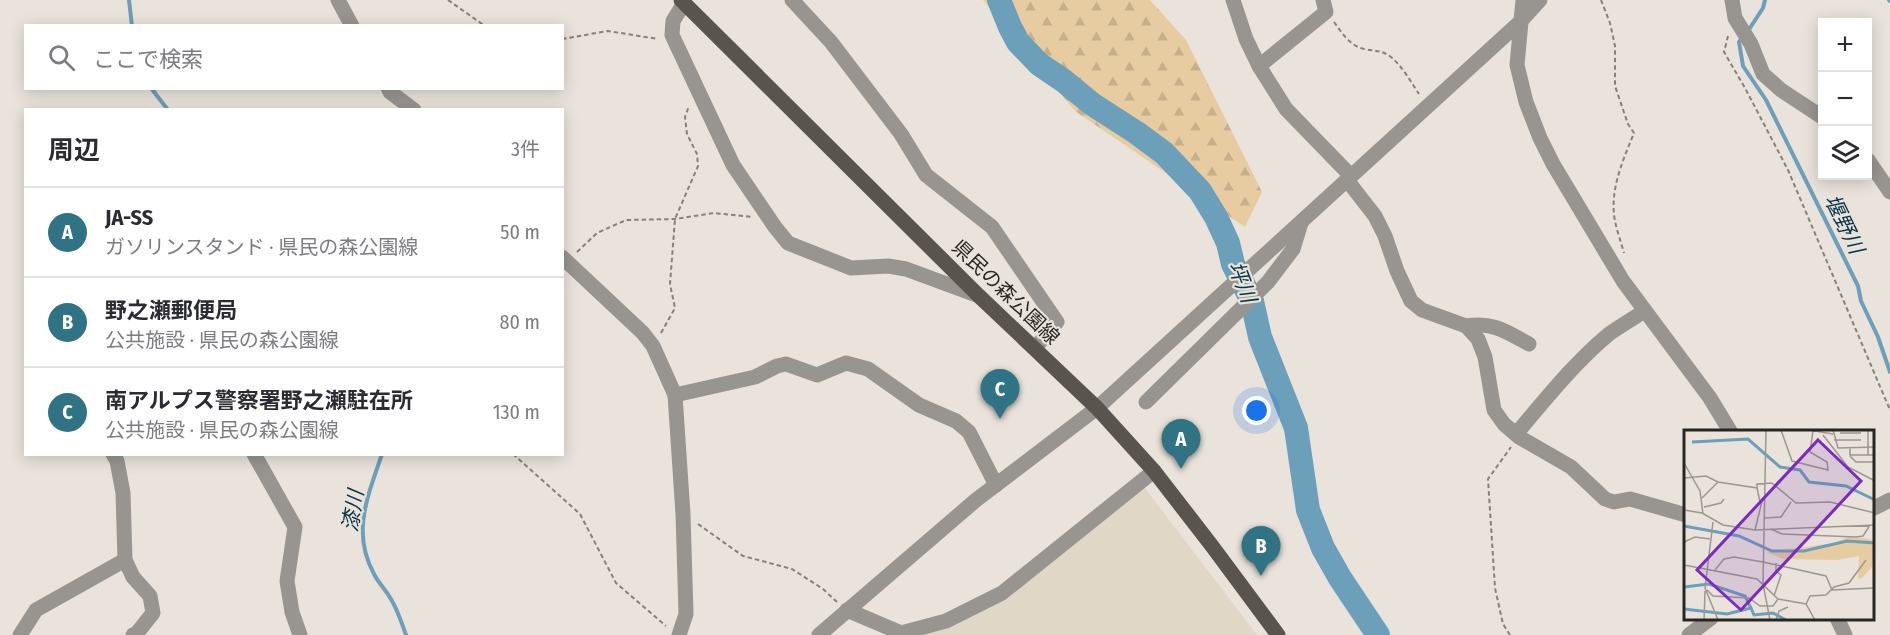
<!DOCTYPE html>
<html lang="ja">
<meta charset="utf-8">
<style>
:root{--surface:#fff;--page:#f2f2f3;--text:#2b2b33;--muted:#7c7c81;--line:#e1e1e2;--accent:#307384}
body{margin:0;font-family:"Fira Sans Condensed","Noto Sans JP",sans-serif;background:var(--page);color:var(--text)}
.controls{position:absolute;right:18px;top:18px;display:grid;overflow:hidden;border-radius:0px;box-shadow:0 3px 15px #0003}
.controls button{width:54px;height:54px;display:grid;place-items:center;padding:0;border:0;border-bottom:2px solid var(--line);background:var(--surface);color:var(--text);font:30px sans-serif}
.you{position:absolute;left:1257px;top:411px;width:21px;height:21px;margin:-15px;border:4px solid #fff;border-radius:50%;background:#1a73e8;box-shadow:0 0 0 9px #1a73e833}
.badge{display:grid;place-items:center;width:39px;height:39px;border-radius:50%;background:var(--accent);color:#fff;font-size:20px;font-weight:700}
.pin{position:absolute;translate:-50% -50px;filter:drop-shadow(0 2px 3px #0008)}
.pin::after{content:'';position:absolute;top:32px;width:21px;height:18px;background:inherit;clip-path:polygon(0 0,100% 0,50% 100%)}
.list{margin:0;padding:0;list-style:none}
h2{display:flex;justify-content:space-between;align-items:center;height:78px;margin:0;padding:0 24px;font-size:26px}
h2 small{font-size:20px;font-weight:400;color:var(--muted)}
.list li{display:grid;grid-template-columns:39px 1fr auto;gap:18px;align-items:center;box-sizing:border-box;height:90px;padding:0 24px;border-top:2px solid var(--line)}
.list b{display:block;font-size:22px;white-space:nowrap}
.list p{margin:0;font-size:20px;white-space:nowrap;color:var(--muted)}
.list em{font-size:20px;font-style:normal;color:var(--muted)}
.icon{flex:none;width:33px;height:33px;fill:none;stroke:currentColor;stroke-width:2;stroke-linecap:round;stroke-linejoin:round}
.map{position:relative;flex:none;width:1890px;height:635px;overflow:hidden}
.search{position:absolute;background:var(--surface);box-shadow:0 3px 15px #0003;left:24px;top:24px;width:540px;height:66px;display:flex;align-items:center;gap:15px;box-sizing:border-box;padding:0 21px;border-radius:0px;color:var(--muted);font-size:22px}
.panel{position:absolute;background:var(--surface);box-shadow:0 3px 15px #0003;left:24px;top:108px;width:540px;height:348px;border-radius:0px}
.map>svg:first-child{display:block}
.built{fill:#e0d7c7}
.forest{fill:url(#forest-firs)}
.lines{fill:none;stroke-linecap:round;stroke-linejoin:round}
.stream{stroke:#6c9fba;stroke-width:4}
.river{stroke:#6c9fba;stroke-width:24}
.path{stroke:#85817b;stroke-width:2;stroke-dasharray:4.5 3;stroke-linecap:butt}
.minor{stroke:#989591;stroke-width:15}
.major{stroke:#5a544f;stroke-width:15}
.labels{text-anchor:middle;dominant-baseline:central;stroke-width:4.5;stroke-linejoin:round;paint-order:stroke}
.street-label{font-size:20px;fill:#282623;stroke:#e9e3db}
.water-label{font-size:21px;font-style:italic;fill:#063448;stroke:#e9e3db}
.inset-river{fill:none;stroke:#6c9fba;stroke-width:3}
.inset-road{fill:none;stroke:#9c9791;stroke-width:1.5}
.view{fill:#7b2cbf;fill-opacity:0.15;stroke:#7b2cbf;stroke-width:3}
.inset-edge{fill:none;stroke:#282623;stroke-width:3}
</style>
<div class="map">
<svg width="1890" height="635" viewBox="0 0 1890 635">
<defs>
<pattern id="forest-firs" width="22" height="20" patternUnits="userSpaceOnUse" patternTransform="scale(1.5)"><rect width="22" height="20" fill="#e7cca2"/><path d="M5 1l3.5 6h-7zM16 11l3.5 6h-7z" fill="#c6af8b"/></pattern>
</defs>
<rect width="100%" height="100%" fill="#e9e3db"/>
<path class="built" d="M1144,487L1257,635H918L958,622Z"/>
<path class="forest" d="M983,0H1150L1186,40L1262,192L1245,227L1075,111Z"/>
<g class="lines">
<g class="stream">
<path d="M129,0L132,26"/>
<path d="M1889,0L1890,1"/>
<path d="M1748,31L1763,8L1765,0"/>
<path d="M1743,37L1739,42L1743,66L1766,100L1858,286L1861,301L1878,337L1890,372"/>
<path d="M151,88L168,110"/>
<path d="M382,454C368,496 351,532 374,574C379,584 387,591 392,601C398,611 402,624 406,635"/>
</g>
<path class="river" d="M999,0L1010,27L1018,42L1039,64L1064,81L1092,104L1137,133L1164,153L1200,191L1216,217L1228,243L1233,264L1252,301L1260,337L1296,428L1308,510L1323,548L1340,578L1378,635"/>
<g class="path">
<path d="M448,0L485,26"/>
<path d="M1601,0L1610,23L1615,46V86L1628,124L1634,133C1623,160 1609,191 1615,221C1617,231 1621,242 1624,253"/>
<path d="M1334,22C1342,33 1350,46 1364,49C1374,51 1382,50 1391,57C1402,66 1411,82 1419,94"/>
<path d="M1728,36L1724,52L1745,88L1788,170L1890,410"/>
<path d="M562,39L608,31L658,39"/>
<path d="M577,252L597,233L626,220L675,219L714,213L752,217"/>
<path d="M661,333L675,308L670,284L675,219L698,166L697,154L687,134L685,117L689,106"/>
<path d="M513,454L580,514L616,583L666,626"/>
<path d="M698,524L743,556L792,569L823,589L837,602"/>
<path d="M1510,635L1503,624L1495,588L1488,479L1511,447"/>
</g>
<g class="minor">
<path d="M338,0L352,26"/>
<path d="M792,0L831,42L901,134L926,175L992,227L1057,322L1035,348"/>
<path d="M1233,0L1246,39L1259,66L1286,109L1351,176"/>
<path d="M1523,0L1517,65L1526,102L1540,138L1553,164L1623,281L1710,398L1730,431"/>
<path d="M1732,0L1735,18L1751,44L1763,74L1781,90L1822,117"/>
<path d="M684,3L673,21L672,35L733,165L775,227L788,243L851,268L888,266L906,269L979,296"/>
<path d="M1259,66L1326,12L1323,0"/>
<path d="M388,88L390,92L414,110"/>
<path d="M1868,160L1890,192"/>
<path d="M1347,180L1375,216L1385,236L1397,271L1411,301L1422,310L1466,326L1478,339L1485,357L1494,410L1504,424L1519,437L1571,467L1605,499L1614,502L1630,499L1686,515"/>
<path d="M562,257L643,333L653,346L675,395L683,514L686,614L679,635"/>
<path d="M1466,326C1494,322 1505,331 1529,344"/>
<path d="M675,395L755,377L777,366L786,364L817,375L846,363L868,369L919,405L956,421L969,432L996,485"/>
<path d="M1146,402L1268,282L1293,249L1301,223"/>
<path d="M1516,434C1545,400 1574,363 1609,334C1620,326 1633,319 1644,311"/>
<path d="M113,454L117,461L123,493L125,560L133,577L150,596L153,613L137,633L133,635"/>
<path d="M254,454L295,527L287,581L292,612L300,635"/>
<path d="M1874,508L1890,500"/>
<path d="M847,610L901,633L946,621L1002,593L1154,471"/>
<path d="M1837,618L1845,635"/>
<path d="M20,635L36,610L125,560"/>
<path d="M819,635L976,500L1097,408L1520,22L1540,0"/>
<path d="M1689,635L1711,618"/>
</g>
<path class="major" d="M681,0L979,296L1097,408L1154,471L1212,546L1278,635"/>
</g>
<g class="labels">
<g class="street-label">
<text transform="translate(1006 292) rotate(44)">県民の森公園線</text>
</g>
<g class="water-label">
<text transform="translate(1844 224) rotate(64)">堰野川</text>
<text transform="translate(1242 282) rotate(69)">坪川</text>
<text transform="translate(353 511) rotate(-81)">漆川</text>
</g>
</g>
<g transform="translate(1684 430)">
<rect width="190" height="190" fill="#e9e3db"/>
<path d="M166,106L190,110V135L178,148L174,149L175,126L153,130L99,129L82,122L151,113Z" fill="#e7cca2"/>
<path class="inset-river" d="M8,12L64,9L96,37L116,40L125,52L162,56L191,70M0,96L55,106L88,121H120L163,111L191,113M0,157L25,154L61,166L67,178L43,184L0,179M67,178L70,185L89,183L102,190"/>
<path class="inset-road" d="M82,0L79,154L86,190M97,0L108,31L144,40L143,32L126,22L129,1M125,0L149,4M149,0L154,18L191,17M184,0V25M156,3H177M139,5L164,37L191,51M150,10H177M166,18V25H191M166,26L172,32H190M0,33L16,61L19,84M0,48L22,46L34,52L73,58L76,72M73,58V54L88,53L112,73L146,72L191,83M18,68L34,52M20,77L37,73L40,69M0,80L18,83L39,95L71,100L191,95M81,88L97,87L107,72M29,92L21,158L34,190M87,99L98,104L172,107L179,106L186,95M71,100L78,71M0,112L11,107L26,109M79,132L142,146L148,160L191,158M0,135L73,149L94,169L122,174L131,190M31,140L40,129L50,127L79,132M23,160L29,166L65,168L76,176H89L94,169M90,166L97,145L92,141V133M122,174L126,166L142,165L150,157L165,153L182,130M20,190L21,161M92,190L95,181L104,177"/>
<path class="view" d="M134,10L177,51L57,180L13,140Z"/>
<rect width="190" height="190" class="inset-edge"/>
</g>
</svg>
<div class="controls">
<button>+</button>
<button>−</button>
<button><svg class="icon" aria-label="layers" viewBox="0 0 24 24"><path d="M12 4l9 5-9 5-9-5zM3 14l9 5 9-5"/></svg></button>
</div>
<div class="you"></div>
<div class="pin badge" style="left:1181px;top:469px">A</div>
<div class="pin badge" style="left:1261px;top:576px">B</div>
<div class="pin badge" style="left:1000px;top:419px">C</div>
<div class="search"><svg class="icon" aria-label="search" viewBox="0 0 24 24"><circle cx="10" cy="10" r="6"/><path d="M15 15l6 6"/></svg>ここで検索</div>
<section class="panel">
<h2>周辺<small>3件</small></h2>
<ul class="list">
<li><span class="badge">A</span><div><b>JA-SS</b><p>ガソリンスタンド · 県民の森公園線</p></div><em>50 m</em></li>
<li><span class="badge">B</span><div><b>野之瀬郵便局</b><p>公共施設 · 県民の森公園線</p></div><em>80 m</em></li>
<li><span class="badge">C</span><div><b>南アルプス警察署野之瀬駐在所</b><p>公共施設 · 県民の森公園線</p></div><em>130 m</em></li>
</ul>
</section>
</div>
